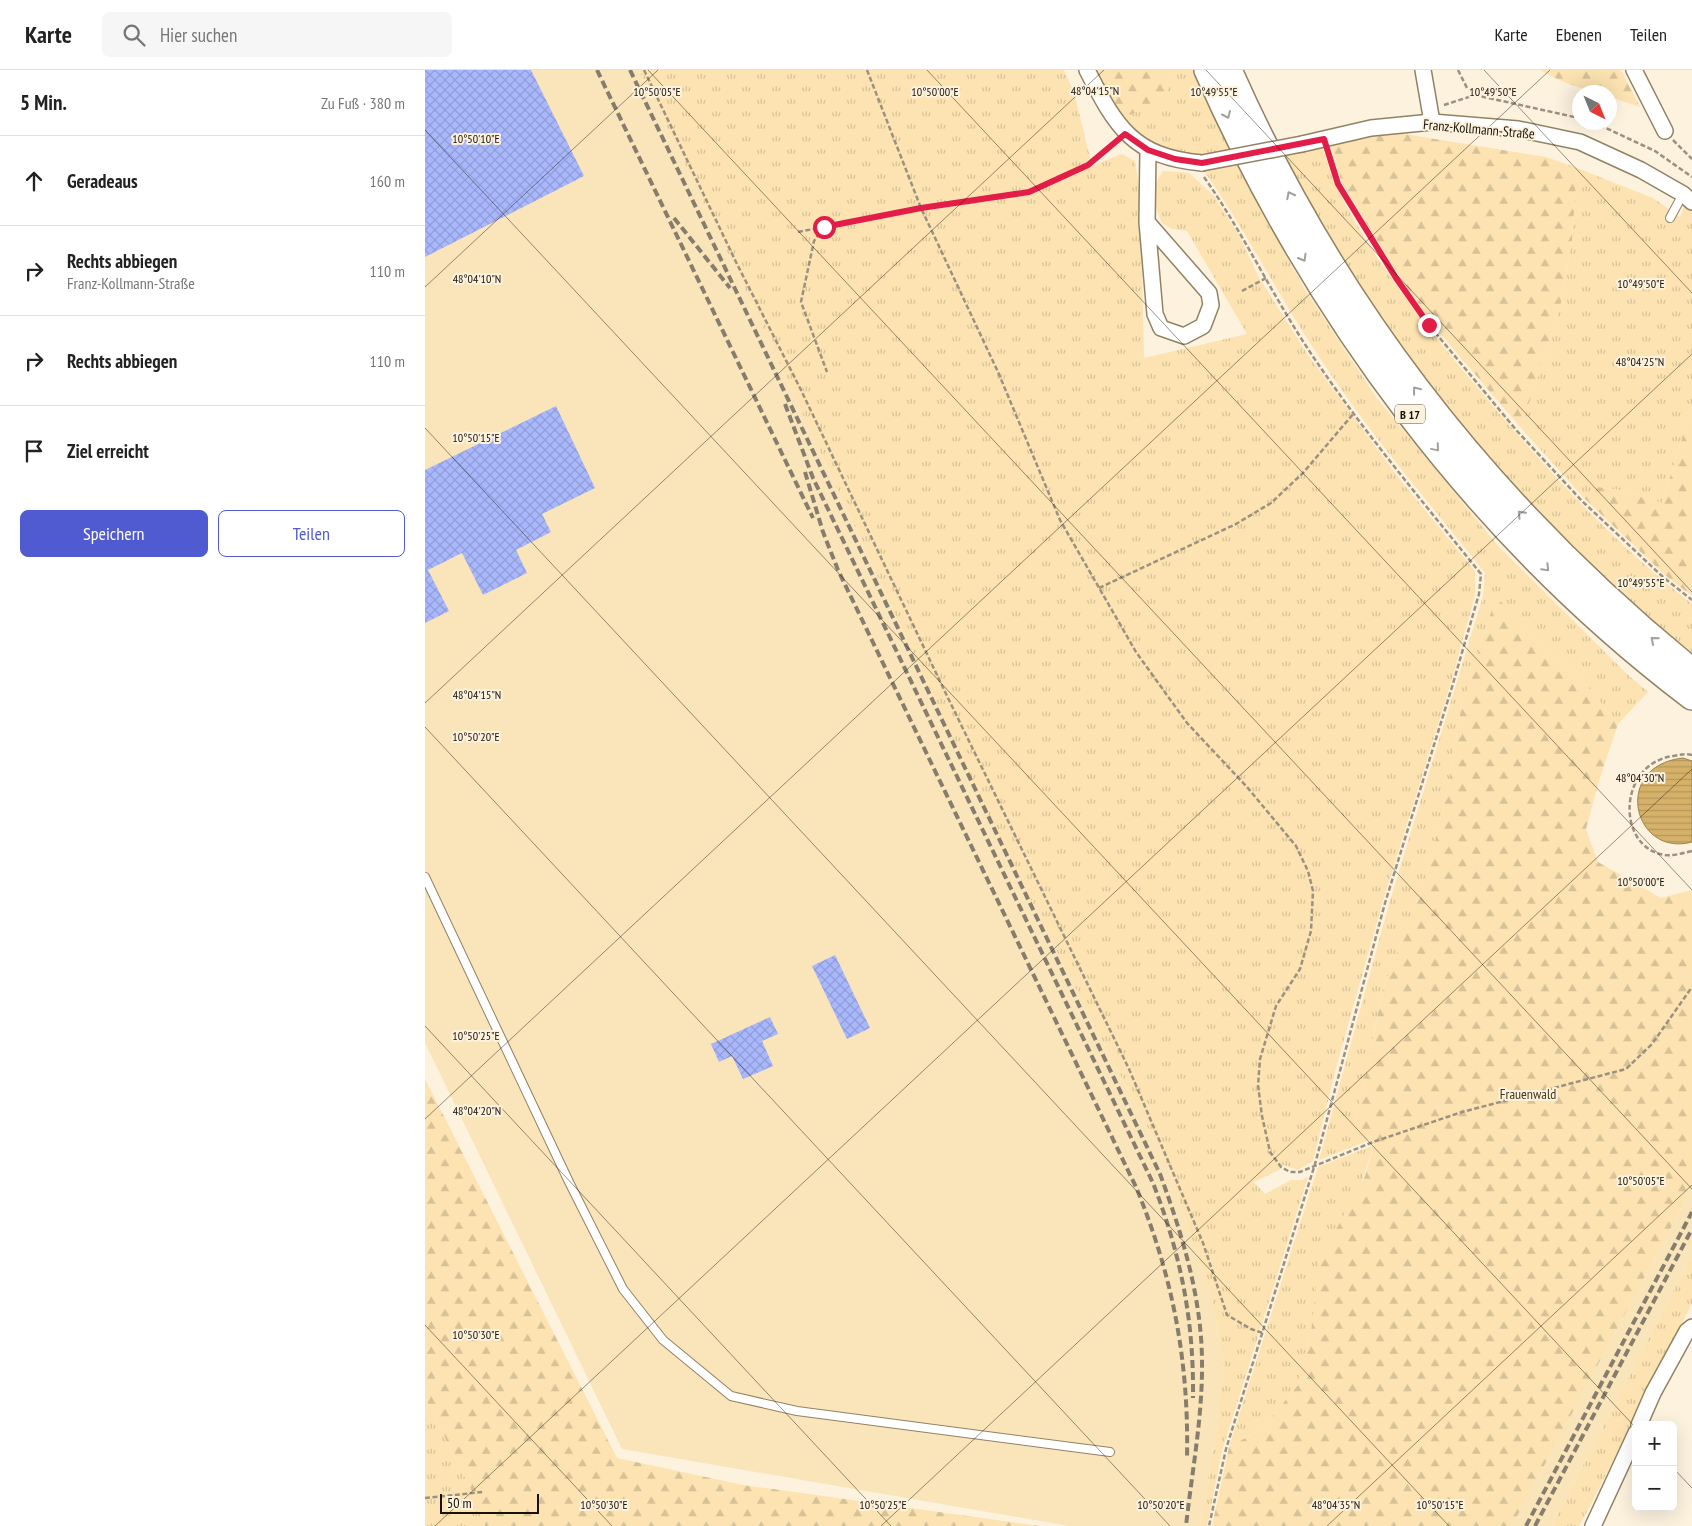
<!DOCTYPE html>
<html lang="de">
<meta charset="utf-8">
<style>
:root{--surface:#fff;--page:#f6f6f6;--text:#222;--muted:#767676;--line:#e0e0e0;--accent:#505bd1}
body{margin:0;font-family:"PT Sans Narrow",sans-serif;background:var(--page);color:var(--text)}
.controls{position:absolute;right:15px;bottom:15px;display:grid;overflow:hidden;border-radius:8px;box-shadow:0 5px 20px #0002}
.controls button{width:45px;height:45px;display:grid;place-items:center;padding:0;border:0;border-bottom:1px solid var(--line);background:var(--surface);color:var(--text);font:25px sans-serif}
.compass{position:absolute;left:1147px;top:15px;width:45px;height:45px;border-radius:50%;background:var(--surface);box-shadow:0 5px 20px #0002;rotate:137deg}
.scale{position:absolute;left:15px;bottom:12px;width:99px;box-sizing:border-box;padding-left:5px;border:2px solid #181106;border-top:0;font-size:14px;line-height:18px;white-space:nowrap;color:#181106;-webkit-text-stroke:4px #fdf2de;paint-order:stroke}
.stop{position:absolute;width:15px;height:15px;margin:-11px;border:4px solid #e11d48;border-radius:50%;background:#fff}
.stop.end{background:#e11d48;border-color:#fff;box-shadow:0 1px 5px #0008}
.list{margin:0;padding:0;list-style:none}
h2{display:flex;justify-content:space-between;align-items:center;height:65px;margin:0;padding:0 20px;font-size:21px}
h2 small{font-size:16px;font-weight:400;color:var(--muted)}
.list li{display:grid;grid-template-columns:32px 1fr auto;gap:15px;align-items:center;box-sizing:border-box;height:90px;padding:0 20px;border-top:1px solid var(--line)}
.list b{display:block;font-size:19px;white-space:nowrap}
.list p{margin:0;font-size:16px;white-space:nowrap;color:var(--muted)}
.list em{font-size:16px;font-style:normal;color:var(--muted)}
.actions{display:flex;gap:10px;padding:15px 20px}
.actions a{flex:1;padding:11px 0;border:1px solid var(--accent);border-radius:8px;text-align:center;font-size:18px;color:var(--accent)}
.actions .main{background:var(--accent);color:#fff}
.icon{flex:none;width:28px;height:28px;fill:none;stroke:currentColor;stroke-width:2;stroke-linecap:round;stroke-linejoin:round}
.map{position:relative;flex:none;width:1267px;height:1456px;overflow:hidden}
header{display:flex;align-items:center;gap:30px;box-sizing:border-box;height:70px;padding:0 25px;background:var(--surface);border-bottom:1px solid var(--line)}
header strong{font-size:24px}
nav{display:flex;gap:28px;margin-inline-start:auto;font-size:18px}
.search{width:350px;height:45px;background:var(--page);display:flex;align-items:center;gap:12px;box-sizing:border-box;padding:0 18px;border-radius:8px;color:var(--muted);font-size:19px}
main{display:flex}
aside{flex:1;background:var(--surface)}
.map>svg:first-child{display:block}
.built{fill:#fae5bb}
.grass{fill:url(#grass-tufts)}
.forest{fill:url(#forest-firs)}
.water{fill:url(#water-rules);stroke:#9c814c}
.building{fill:url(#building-cross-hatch)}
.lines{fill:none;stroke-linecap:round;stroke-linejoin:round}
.service-casing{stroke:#928263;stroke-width:10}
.minor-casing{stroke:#928263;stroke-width:18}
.trunk-casing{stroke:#928263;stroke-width:28}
.path{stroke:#9b9181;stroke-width:2.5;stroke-dasharray:5 2.5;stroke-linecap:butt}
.service{stroke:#fff;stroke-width:8}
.minor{stroke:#fff;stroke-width:15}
.trunk{stroke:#fff;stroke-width:25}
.rail{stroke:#867d6d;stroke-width:4;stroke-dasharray:8 4;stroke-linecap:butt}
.minor-bridge-casing{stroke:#928263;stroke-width:18;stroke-linecap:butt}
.minor-bridge{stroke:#fff;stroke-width:15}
.oneway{stroke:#a3a09b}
.route{stroke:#e11d48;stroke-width:6}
.ticks{fill:none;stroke:#181106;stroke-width:1;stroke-opacity:0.45}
.labels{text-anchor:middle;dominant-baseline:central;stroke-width:4;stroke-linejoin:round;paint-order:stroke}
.shield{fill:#fdf2de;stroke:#5d5447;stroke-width:1}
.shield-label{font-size:12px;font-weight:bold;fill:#181106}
.street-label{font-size:14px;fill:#181106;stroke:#fdf2de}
.park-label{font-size:14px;fill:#453616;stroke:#fdf2de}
.ticks-label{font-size:12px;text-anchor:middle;fill:#181106;stroke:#fdf2de;stroke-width:4;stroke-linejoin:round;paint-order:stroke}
</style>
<header>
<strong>Karte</strong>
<div class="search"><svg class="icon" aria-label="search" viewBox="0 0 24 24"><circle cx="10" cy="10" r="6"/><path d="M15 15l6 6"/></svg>Hier suchen</div>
<nav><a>Karte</a><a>Ebenen</a><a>Teilen</a></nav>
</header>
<main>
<aside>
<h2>5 Min.<small>Zu Fuß · 380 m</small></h2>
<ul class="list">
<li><svg class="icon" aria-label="ahead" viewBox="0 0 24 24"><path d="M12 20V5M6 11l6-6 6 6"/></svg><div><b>Geradeaus</b></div><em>160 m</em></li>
<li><svg class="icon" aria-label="right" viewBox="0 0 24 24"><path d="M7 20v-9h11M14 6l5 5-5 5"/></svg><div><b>Rechts abbiegen</b><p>Franz-Kollmann-Straße</p></div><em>110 m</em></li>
<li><svg class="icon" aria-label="right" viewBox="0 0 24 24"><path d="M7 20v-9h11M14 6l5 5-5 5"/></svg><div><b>Rechts abbiegen</b></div><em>110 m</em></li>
<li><svg class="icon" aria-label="arrive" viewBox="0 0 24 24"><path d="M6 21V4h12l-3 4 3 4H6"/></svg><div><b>Ziel erreicht</b></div></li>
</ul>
<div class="actions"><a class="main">Speichern</a><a>Teilen</a></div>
</aside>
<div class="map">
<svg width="1267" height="1456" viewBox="0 0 1267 1456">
<defs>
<pattern id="grass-tufts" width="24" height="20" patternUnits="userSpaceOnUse" patternTransform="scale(1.25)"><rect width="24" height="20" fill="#fce3b1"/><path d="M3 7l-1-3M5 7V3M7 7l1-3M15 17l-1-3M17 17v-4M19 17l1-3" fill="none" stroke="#d7c297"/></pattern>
<pattern id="forest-firs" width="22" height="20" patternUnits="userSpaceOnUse" patternTransform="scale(1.25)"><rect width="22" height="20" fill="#fce3b1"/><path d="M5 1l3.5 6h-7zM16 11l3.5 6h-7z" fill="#d7c297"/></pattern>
<pattern id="water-rules" width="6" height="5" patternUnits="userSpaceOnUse" patternTransform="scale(1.25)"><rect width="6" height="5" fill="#d5b16a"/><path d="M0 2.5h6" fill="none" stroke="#b6975a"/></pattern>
<pattern id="building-cross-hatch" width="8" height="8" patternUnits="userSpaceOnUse" patternTransform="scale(1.25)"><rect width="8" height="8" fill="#a9b8fd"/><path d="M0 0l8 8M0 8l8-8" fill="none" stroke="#919dd7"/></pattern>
</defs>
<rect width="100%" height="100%" fill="#fdf2de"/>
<g class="built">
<path d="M0,0H214L319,217L564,747L676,968L742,1094L786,1225L799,1296L789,1376L775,1456H644L197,1379L0,973Z"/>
<path d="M1267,1118V1185L1142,1427L1127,1456H1087Z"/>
</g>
<g class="grass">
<path d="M214,0H639L649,22L667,96L697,84L710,91L715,124L719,288L822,264L762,161L747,159L737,153C728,132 724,120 738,101L764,103L789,126L815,167L833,206L883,285L976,411L1050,501V525L1025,616L957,834L911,998L888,1091L873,1100L858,1095L854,1100L829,1112L840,1124L866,1110H877L883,1107L797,1381L782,1456H775L789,1376L799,1296L786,1225L742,1094L676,968L564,747L319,217Z"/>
<path d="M742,0H771L810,80L773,86L726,75L706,61L684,32L744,7Z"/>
<path d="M897,75C902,89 905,105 912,118C948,191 1000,255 1051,316C1117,395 1186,471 1267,534V583C1245,565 1223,549 1202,530C1092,434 993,319 918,193C896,157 878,120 858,84Z"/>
<path d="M814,92L841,149L879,218L951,327L1074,477L1202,604L1223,622L1193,654L1158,611L1110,571L1071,527L1036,639L1024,710L1004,798L958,919L930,1056L945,1070L894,1090L964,834L1058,526L1060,503C1003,431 941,360 891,282C852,223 820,159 779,101Z"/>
<path d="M1152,98L1228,128L1255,147L1260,134L1267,141V336L1237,433L1194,420L1173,417L1159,428L1096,358L1135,238L1147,170Z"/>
<path d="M949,1075L886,1262L873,1315L837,1359L804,1377L893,1097Z"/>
<path d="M1267,1185V1233L1165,1436L1154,1456H1127Z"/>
<path d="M0,1328L58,1443L60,1456H0Z"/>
</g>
<g class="forest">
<path d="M668,0H742L744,6L741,29L705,45L684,32Z"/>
<path d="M1115,0H1196L1215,37L1185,27L1184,22C1160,22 1136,12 1115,0Z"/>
<path d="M973,63L1121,87L1152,98L1147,170L1135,238L1096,358L1007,254L974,206L917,113L905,72L945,64Z"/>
<path d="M1267,336V526L1241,506L1159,428L1173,417L1194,420L1237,433Z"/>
<path d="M1071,526L1110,571L1158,611L1193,654L1174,711L1161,759L1173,792L1236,828L1267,820V1118L1087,1456H787L804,1377L837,1359L873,1315L886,1262L894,1191L940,1106L949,1075L930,1056L958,919L1004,798L1024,710L1036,639Z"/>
<path d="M0,1009L192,1388L318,1415L615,1456H60L58,1443L0,1328Z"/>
</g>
<path class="water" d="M1258,688L1267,691V772C1208,788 1186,696 1258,688Z"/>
<g class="building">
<path d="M0,0H106L159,106L0,187Z"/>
<path d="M131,336L170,418L117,444L126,462L91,480L102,503L58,525L37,483L3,500L24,541L0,553V400Z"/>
<path d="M410,885L445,958L422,969L387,896Z"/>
<path d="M345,947L353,964L337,971L348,996L318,1009L307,986L294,992L286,974Z"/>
</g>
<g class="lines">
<defs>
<g id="service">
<path d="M1245,148L1258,124"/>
<path d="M0,807L144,1112L198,1219L238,1270L306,1326L372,1341L685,1382"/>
</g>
<g id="minor">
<path d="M662,0C691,57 708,87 777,93"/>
<path d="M998,0L1007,52"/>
<path d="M1209,0L1240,61"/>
<path d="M877,74L946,58L1007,52L1093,59L1155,72L1216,100L1258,124L1267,132"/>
<path d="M722,152L784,223L786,235L778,256L759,266L736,258L730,244L722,152L723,80"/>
<path d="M1214,1355L1228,1323L1262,1261L1267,1257"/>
<path d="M1168,1456L1211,1363"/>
</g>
<g id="trunk">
<path d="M782,0C890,244 1053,465 1267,627"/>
<path d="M804,0C909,238 1065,437 1267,601"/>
</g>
</defs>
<use href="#service" class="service-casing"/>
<use href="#minor" class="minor-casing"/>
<use href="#trunk" class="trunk-casing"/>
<g class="path">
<path d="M219,0L311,192L376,320L523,628L704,999L778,1173L802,1245L826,1259L838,1263"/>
<path d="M442,0L496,138L573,302L635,450L711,582L762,653L822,717L871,776L883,801L888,821L886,861L875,899L851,936L835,989L833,1015L837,1046L845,1082L856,1097L865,1102H875L948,1072L1037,1042L1201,999L1227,974L1267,917"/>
<path d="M1033,0L1042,18L1050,25L1154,48"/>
<path d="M1019,35L1050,25"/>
<path d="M1168,52L1230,81L1267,107"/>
<path d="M1248,70L1267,89"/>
<path d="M903,83L913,114L933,149L1004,255L1092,361L1157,431L1238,507L1267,530"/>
<path d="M779,107C819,164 848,227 887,285C938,361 998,432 1056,504L1054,524L1027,617L960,833L890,1094L801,1379L784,1456"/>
<path d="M399,157L389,171L376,232L402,302"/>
<path d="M373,162L496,138L604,122L663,95L691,71"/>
<path d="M817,221L841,208"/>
<path d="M674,518L811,454L846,433L878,403L929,343"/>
<path d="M1267,685C1260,683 1255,685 1248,686C1192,694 1191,778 1240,785C1249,786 1258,783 1267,781"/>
<path d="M0,1428L58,1422"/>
</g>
<use href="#service" class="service"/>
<use href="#minor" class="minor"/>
<use href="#trunk" class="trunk"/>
<g class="rail">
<path d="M172,0L388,448"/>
<path d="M205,0L735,1104C757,1164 776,1225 777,1289C778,1345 767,1401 761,1456"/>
<path d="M249,148L305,218"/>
<path d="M360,334L388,408L728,1113C756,1185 769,1251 768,1328"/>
<path d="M380,402L398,462L413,500L711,1117C748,1207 764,1291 762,1389"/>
<path d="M1101,1456L1267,1142"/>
<path d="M1110,1456L1267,1159"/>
</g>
<defs>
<path id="minor-bridge" d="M777,93L877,74"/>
</defs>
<use href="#minor-bridge" class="minor-bridge-casing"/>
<use href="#minor-bridge" class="minor-bridge"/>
</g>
<defs><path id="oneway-chevron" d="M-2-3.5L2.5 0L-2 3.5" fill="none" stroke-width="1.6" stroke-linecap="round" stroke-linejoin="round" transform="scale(1.25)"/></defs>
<g class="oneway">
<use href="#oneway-chevron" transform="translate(802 45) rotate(66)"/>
<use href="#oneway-chevron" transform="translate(865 125) rotate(-117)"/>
<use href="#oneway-chevron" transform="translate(878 188) rotate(60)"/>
<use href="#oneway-chevron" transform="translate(991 320) rotate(-128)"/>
<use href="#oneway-chevron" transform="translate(1011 378) rotate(50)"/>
<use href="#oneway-chevron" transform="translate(1096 444) rotate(-133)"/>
<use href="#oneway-chevron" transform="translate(1121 498) rotate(45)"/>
<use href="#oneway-chevron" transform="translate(1229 570) rotate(-140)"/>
</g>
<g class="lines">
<path class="route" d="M399,157L496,138L604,122L663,95L700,64L723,80L750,89L777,93L899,69L913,114L971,208L1004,255"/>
</g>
<path class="ticks" d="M223,0L1267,1119M502,0L1267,820M781,0L1267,522M1059,0L1267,223M0,60L1211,1358M0,217L233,0M0,358L1024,1456M0,633L679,0M0,657L745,1456M0,956L466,1456M0,1049L1125,0M0,1255L187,1456M1248,1398L1267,1418M10,1456L1267,284M456,1456L1267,699M902,1456L1267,1115"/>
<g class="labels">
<rect class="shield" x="970" y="334.5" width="30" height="19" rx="4"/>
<g class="shield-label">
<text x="985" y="344">B 17</text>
</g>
<g class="street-label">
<text transform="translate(1054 59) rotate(5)">Franz-Kollmann-Straße</text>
</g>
<g class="park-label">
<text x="1103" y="1024">Frauenwald</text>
</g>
</g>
<g class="ticks-label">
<text x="670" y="25">48°04'15"N</text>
<text x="232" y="26">10°50'05"E</text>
<text x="510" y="26">10°50'00"E</text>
<text x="789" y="26">10°49'55"E</text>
<text x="1068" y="26">10°49'50"E</text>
<text x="51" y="73">10°50'10"E</text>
<text x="52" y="213">48°04'10"N</text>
<text x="1216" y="218">10°49'50"E</text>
<text x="1215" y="296">48°04'25"N</text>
<text x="51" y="372">10°50'15"E</text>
<text x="1216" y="517">10°49'55"E</text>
<text x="52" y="629">48°04'15"N</text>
<text x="51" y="671">10°50'20"E</text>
<text x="1215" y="712">48°04'30"N</text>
<text x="1216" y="816">10°50'00"E</text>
<text x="51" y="970">10°50'25"E</text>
<text x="52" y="1045">48°04'20"N</text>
<text x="1216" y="1115">10°50'05"E</text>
<text x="51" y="1269">10°50'30"E</text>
<text x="179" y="1439">10°50'30"E</text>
<text x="458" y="1439">10°50'25"E</text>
<text x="736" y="1439">10°50'20"E</text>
<text x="1015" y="1439">10°50'15"E</text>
<text x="911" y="1439">48°04'35"N</text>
</g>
</svg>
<div class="controls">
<button>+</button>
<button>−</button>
</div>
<svg class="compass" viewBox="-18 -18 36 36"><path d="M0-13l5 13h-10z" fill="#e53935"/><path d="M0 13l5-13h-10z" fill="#767676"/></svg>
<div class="scale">50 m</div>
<div class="stop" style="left:399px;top:157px"></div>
<div class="stop end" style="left:1004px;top:255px"></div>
</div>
</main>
